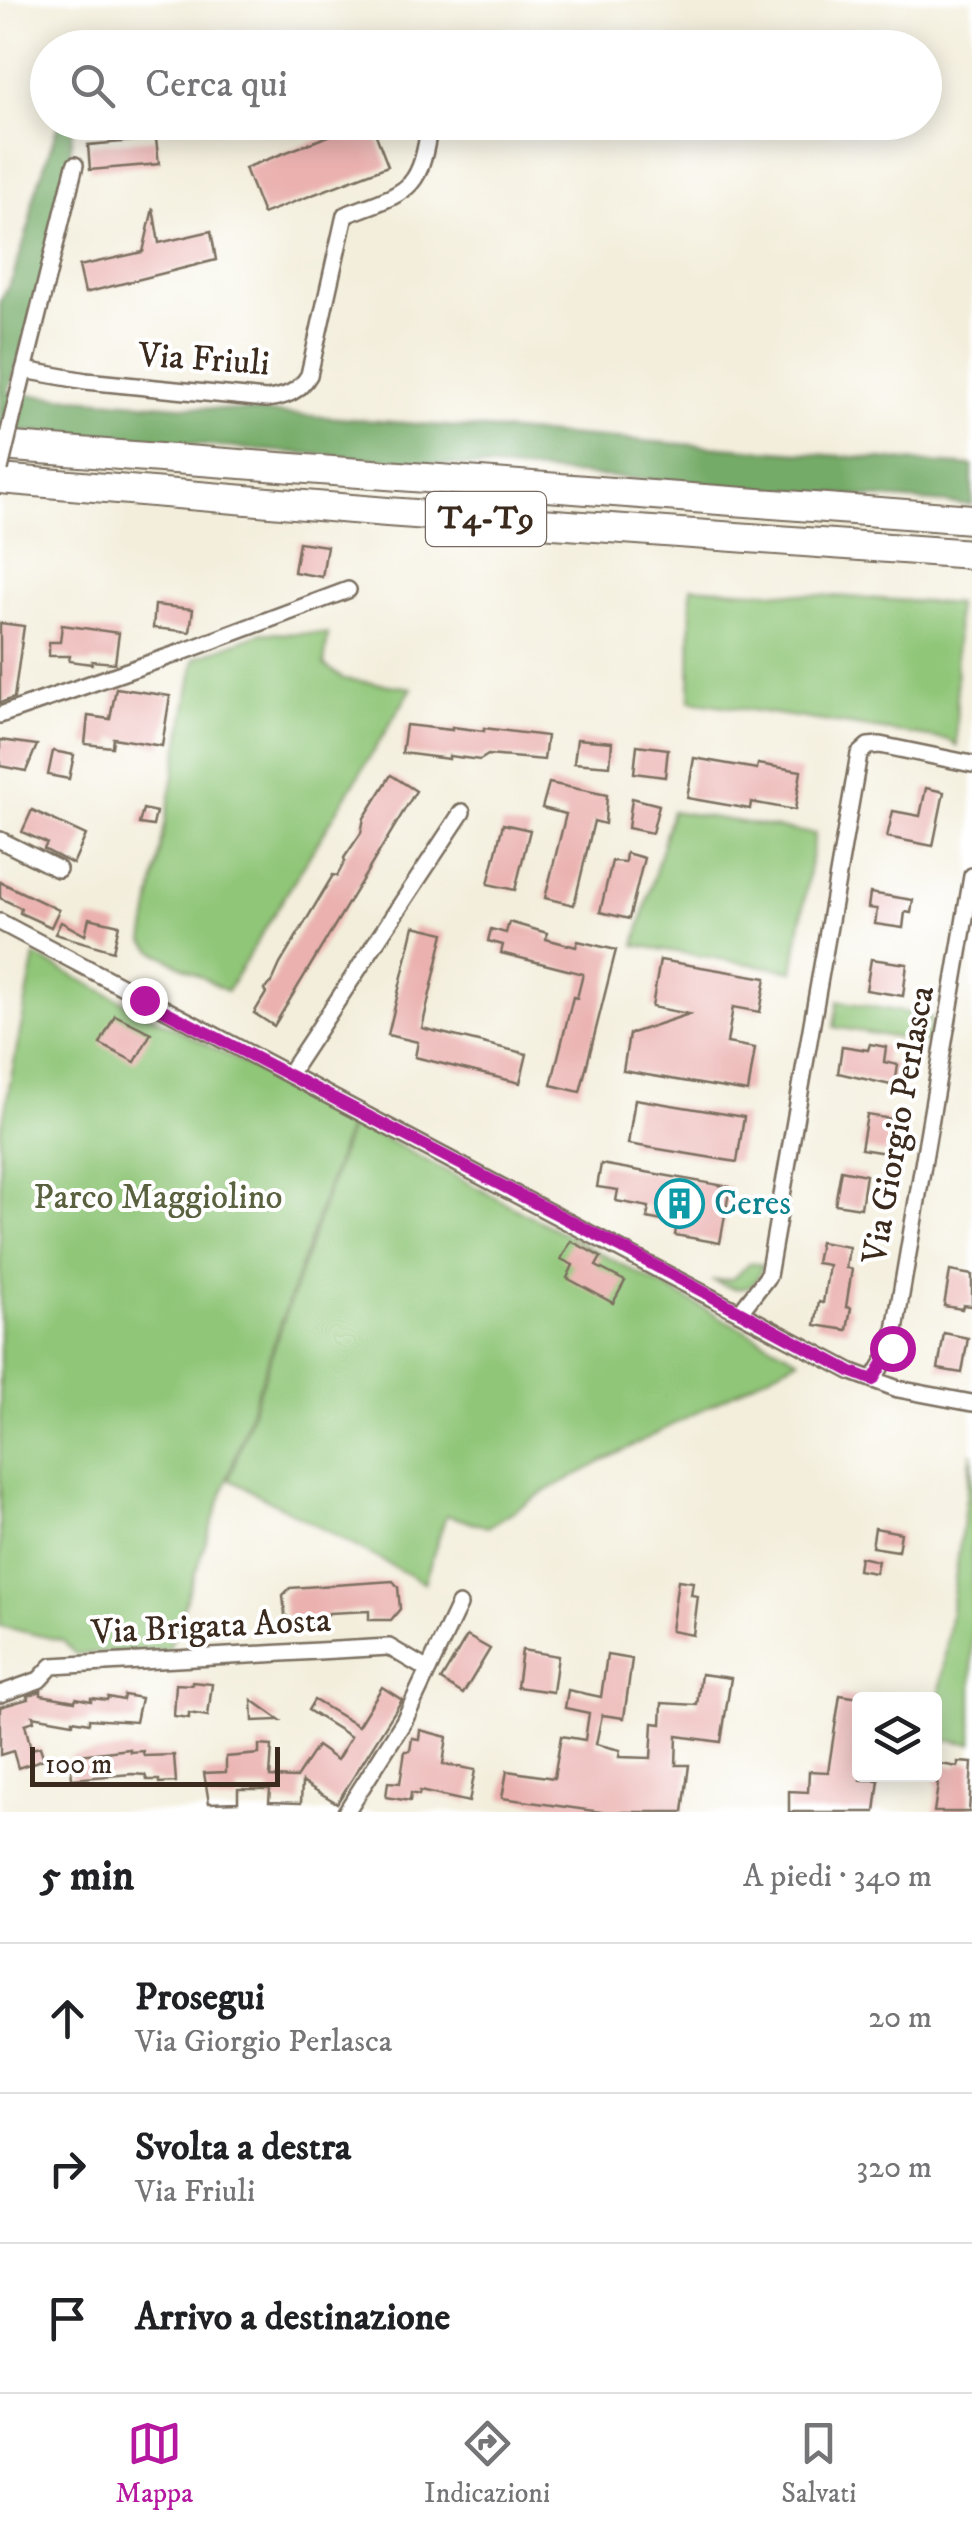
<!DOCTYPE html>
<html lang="it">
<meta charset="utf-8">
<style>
:root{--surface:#fff;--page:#f6f6f6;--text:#202124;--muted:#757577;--line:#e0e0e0;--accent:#b5179e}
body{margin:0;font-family:"IM FELL DW Pica",serif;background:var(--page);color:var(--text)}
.controls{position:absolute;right:30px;bottom:30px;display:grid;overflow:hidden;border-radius:10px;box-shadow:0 5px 25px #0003}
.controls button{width:90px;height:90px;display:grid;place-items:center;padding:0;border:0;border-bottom:2px solid var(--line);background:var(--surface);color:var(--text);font:50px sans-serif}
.scale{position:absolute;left:30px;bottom:25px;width:250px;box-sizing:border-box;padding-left:10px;border:5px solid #3b2a1e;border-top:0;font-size:28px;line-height:35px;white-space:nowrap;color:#3b2a1e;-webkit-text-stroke:8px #fff;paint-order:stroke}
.stop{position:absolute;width:30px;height:30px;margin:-22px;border:8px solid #b5179e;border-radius:50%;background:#fff}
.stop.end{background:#b5179e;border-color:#fff;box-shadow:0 2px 10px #0008}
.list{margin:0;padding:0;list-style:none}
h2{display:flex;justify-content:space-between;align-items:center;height:130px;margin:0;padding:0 40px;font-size:42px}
h2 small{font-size:32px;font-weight:400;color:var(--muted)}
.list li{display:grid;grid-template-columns:65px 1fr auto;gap:30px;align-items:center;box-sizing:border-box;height:150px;padding:0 40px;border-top:2px solid var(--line)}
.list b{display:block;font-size:38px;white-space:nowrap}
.list p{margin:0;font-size:32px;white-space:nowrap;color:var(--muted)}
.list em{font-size:32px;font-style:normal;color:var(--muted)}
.icon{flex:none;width:55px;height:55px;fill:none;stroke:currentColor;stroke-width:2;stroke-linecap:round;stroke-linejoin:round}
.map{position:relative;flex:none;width:972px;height:1812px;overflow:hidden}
.search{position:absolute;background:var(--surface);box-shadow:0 5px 25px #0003;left:30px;right:30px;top:30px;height:110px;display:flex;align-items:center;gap:25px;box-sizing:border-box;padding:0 35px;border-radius:55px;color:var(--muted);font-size:38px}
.sheet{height:580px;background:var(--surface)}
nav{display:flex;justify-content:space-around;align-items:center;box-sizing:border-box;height:140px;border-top:2px solid var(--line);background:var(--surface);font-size:28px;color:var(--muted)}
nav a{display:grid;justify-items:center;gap:5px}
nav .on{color:var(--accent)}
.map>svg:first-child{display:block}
.green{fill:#90c678;stroke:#66784b;stroke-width:2.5}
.forest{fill:#74ab68;stroke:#586a43;stroke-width:2.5}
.building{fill:#eab1af}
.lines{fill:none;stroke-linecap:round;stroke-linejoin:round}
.street-casing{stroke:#7b6f60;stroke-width:20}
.highway-casing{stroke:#7b6f60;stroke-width:32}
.street{stroke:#fff;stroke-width:15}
.highway{stroke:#fff;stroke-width:28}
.street-bridge-casing{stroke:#7b6f60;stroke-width:20;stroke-linecap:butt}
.street-bridge{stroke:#fff;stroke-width:15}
.route{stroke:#b5179e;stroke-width:12}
.labels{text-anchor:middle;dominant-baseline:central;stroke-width:8;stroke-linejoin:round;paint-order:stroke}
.shield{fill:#fff;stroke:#766a62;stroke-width:2.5}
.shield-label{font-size:32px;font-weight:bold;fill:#3b2a1e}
.street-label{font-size:35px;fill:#3b2a1e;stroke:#fff}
.park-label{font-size:35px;fill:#59613e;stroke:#fff}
.culture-label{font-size:35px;fill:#0d838f;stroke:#fff;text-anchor:start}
</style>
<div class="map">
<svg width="972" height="1812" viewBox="0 0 972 1812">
<rect width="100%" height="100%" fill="#fff"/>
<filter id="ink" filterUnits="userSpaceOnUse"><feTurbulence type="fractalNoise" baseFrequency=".01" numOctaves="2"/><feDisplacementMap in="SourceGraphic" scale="20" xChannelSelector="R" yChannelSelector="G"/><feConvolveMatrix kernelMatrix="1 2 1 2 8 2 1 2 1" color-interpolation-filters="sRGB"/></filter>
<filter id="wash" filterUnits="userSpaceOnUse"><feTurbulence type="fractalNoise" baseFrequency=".0048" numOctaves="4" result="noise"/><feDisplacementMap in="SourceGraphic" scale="40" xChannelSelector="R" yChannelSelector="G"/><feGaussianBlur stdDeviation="2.25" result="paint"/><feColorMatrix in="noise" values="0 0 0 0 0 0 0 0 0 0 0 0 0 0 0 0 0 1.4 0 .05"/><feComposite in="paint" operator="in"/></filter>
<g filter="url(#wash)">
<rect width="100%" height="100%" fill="#f3eedb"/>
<g class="green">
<path d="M691,587L956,604L957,746L949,740L690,701Z"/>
<path d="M261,633L328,634L324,665L344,679L412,688L227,991L154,951L144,941L195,658Z"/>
<path d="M672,811L815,834L793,971L635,945Z"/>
<path d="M35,956L351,1119L169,1649L75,1654L63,1641L0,1626V1134Z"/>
<path d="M838,1001L932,1017L928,1043L834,1027Z"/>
<path d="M352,1121L799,1359L544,1492L488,1527L446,1515L424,1583L229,1479Z"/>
<path d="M750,1263L762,1265C755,1294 737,1292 714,1281L732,1279Z"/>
<path d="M972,1452V1744L934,1737Z"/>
</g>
<path class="forest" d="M59,123H73L64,218L8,393L972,466V505L0,430V301L13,277L30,223L33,199Z"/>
<g id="blocks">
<g class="building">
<path d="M365,122H371L388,166L263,214L245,168Z"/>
<path d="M156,139L159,164L90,170L88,145Z"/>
<path d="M153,208L159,243L211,231L216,260L85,293L79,266L143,252Z"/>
<path d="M299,542L327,546L322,577L294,572Z"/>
<path d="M155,605L193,609L190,632L153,628Z"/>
<path d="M0,623L24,626L14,698L0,703Z"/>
<path d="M62,625L119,633L115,663L92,661V664L69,661L70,656H49V642H60Z"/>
<path d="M116,688L170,696L162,746L113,738L112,747L85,744L88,716L110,719Z"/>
<path d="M406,725L452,730V727L484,731V728L547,736L544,760L488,755L480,760L449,756V759L402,753Z"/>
<path d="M577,739L612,742L610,766L574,763Z"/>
<path d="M0,740L37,745L26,771L0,766Z"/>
<path d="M637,745L668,749L665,777L634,773Z"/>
<path d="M53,751L74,755L69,779L48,775Z"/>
<path d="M694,758L757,769L758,764L801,771L795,810L751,802L750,809L687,798Z"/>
<path d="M391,775L416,791L274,1026L254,1013L266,993L264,990L272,982L280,964L333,875L337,876L345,861L344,858L361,833L364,818Z"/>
<path d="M549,783L607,795L605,824L594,821L574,905L545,898L566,814L542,808Z"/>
<path d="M926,788L944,792L933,846L887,837L893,811L920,816Z"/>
<path d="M632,798L659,805L652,833L628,828Z"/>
<path d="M143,809L156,812L153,826L139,824Z"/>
<path d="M32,810L86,835L73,864L44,849L47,843L22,832Z"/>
<path d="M503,824L530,830L515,890L488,884Z"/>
<path d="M626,853L644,858L629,919L600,912L612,861L625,862Z"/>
<path d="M0,882L59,910L51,927L20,913L21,908L0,898Z"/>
<path d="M870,893L913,900L911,913L905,912L903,928L875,924L877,909L868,908Z"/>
<path d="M89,918L119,925L113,951L55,934L61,922L85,935Z"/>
<path d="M509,922L547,933L546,939L576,947L578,941L616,950L580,1092L551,1085L573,997L577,998L583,974L501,953L503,945L488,941L491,929L506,933Z"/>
<path d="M414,926L444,933L422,1028L527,1054L520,1083L415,1057L418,1042L388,1035Z"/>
<path d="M871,959L907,964L903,996L866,990Z"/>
<path d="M660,960L766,978L760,1012L733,1007L727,1043L755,1048L748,1092L623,1071L629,1034L689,1014L652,1007Z"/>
<path d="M115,1015L151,1033L135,1062L100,1044Z"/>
<path d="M870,1044L886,1047L884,1062L898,1065L895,1086L838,1073L842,1046L868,1050Z"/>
<path d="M635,1099L744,1117L737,1162L628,1144Z"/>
<path d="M867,1115L892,1119L886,1153L861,1149Z"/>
<path d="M601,1164L730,1187L720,1243L675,1235L677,1224L647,1218L649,1207L616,1201L618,1190L597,1187Z"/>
<path d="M841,1170L866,1175L861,1208L835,1204Z"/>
<path d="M571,1241L601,1257L596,1266L625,1281L613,1303L567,1278L573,1265L561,1259Z"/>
<path d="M820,1242L849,1247L846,1268L852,1269L846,1307L851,1308L847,1330L815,1325L819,1302L823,1303L829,1265L816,1263Z"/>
<path d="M950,1271L972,1275V1306L963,1305L962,1309L944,1306Z"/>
<path d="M944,1333L968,1338L962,1373L938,1369Z"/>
<path d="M875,1528L901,1533L898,1551L872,1547Z"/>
<path d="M860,1557L878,1561L875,1573L858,1570Z"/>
<path d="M678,1580L693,1582L691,1595L698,1596L693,1635L671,1631Z"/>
<path d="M393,1581L398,1587L400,1609L391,1620H369V1611L329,1613L322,1623L298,1624L285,1615L283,1595L290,1588Z"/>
<path d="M467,1636L490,1649L463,1694L441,1680Z"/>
<path d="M522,1650L558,1656L553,1692L517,1687Z"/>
<path d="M607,1655L632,1659L624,1718L602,1715L596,1744L620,1750L619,1757L651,1758L653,1723L661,1724L662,1703L697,1705L701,1674L731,1678L721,1742L677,1736L676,1765H689L683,1812H601L502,1798L507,1771L554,1778L561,1736L585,1740L589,1713L565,1708L568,1690L601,1697Z"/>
<path d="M192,1682L212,1684L208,1716L189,1713V1718L174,1716L176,1684L192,1685Z"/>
<path d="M382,1687L402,1700L337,1803L302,1782L301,1803L269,1802L270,1789H238V1802L209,1803L204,1773L226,1772V1757L259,1754V1745L272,1746L270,1777L296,1778L317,1746L337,1760L351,1737L308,1710L314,1700L358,1726Z"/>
<path d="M41,1691V1695L75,1701L76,1698L91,1701V1698L107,1700L108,1697L123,1700L124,1695L141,1698L136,1722L89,1719V1723L73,1720V1723L33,1716L34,1721L25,1724L31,1749L40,1747L44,1759L18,1768L13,1751L0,1755V1707L28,1699L27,1696Z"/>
<path d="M840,1695L860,1698V1780H879L875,1812H789V1791L808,1792L809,1771L828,1772Z"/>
<path d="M252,1700L280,1720L253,1721Z"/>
<path d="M420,1730L447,1737L443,1764L475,1770L469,1802L420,1791L419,1795L411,1793L410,1801L386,1797L388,1782L400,1783L405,1751H410L412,1738L419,1739Z"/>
<path d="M130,1749V1752L143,1751L144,1756L174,1755L176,1782L159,1783V1780H147L145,1775L132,1774L72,1779L70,1756Z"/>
<path d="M958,1762L972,1763L969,1812H934L938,1785L933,1777L935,1763L958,1767Z"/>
</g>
</g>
</g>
<g filter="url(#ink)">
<use href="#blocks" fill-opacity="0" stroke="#7b6f60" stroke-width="2.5"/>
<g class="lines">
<defs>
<g id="street">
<path d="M24,370L86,381L266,399C285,397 299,392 309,375L345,215C408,191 420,194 430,122"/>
<path d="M13,415L75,165"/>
<path d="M0,715L185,651L348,590"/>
<path d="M0,840L58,869"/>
<path d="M0,922L852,1372L898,1389L972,1403"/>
<path d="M289,1074L462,812"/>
<path d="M740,1312L768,1276L859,754L868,746L880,745L972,764"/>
<path d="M873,1380L892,1348L972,876"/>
<path d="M0,1694L39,1680L52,1666L389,1647L428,1670"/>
<path d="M346,1812L404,1721L459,1605"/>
</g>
<g id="highway">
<path d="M0,446L972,519"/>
<path d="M0,479L387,512L972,554"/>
</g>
</defs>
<use href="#street" class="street-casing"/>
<use href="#highway" class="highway-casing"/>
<use href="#street" class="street"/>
<use href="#highway" class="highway"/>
<defs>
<path id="street-bridge" d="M0,469L13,415"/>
</defs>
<use href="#street-bridge" class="street-bridge-casing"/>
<use href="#street-bridge" class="street-bridge"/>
</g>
</g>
<g class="lines" filter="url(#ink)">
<path class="route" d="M144,1000L624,1249L852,1372L873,1380L892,1348"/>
</g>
<defs>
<symbol id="building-ring" viewBox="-11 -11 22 22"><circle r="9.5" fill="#fff" stroke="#0f9aa8" stroke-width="1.5"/><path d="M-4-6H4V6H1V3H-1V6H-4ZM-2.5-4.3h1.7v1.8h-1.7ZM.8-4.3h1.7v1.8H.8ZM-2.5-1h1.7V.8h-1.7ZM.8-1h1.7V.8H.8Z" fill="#0f9aa8"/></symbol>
</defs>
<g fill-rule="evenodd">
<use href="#building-ring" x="652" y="1176" width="55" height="55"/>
</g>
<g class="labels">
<rect class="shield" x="426" y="492" width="120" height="54" rx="8"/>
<g class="shield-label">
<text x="486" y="519">T4-T9</text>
</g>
<g class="street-label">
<text transform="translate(204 360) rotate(4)">Via Friuli</text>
<text transform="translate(899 1125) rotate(-80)">Via Giorgio Perlasca</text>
<text transform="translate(211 1627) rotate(-3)">Via Brigata Aosta</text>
</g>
<g class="park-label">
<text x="158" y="1198">Parco Maggiolino</text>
</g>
<g class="culture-label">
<text x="714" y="1204">Ceres</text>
</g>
</g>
</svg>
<div class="controls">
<button><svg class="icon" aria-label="layers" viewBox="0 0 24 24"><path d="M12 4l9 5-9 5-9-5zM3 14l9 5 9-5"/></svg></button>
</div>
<div class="scale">100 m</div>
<div class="stop" style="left:892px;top:1348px"></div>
<div class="stop end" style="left:144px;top:1000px"></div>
<div class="search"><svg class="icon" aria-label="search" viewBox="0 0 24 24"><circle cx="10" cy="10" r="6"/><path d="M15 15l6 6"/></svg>Cerca qui</div>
</div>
<section class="sheet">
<h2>5 min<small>A piedi · 340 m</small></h2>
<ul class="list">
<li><svg class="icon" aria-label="ahead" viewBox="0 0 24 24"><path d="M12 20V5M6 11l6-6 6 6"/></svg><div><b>Prosegui</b><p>Via Giorgio Perlasca</p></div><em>20 m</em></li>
<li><svg class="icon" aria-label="right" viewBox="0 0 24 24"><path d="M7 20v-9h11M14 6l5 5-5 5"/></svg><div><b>Svolta a destra</b><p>Via Friuli</p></div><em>320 m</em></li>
<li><svg class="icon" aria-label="arrive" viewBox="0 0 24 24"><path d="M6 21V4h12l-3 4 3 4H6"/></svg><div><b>Arrivo a destinazione</b></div></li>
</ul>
</section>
<nav>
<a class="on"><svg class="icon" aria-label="map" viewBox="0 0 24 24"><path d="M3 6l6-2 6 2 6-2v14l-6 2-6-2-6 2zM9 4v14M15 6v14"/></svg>Mappa</a>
<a><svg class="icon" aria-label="directions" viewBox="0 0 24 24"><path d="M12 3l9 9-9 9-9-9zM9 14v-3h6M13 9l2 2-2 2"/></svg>Indicazioni</a>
<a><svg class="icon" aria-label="saved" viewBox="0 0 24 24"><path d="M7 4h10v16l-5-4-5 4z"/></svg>Salvati</a>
</nav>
